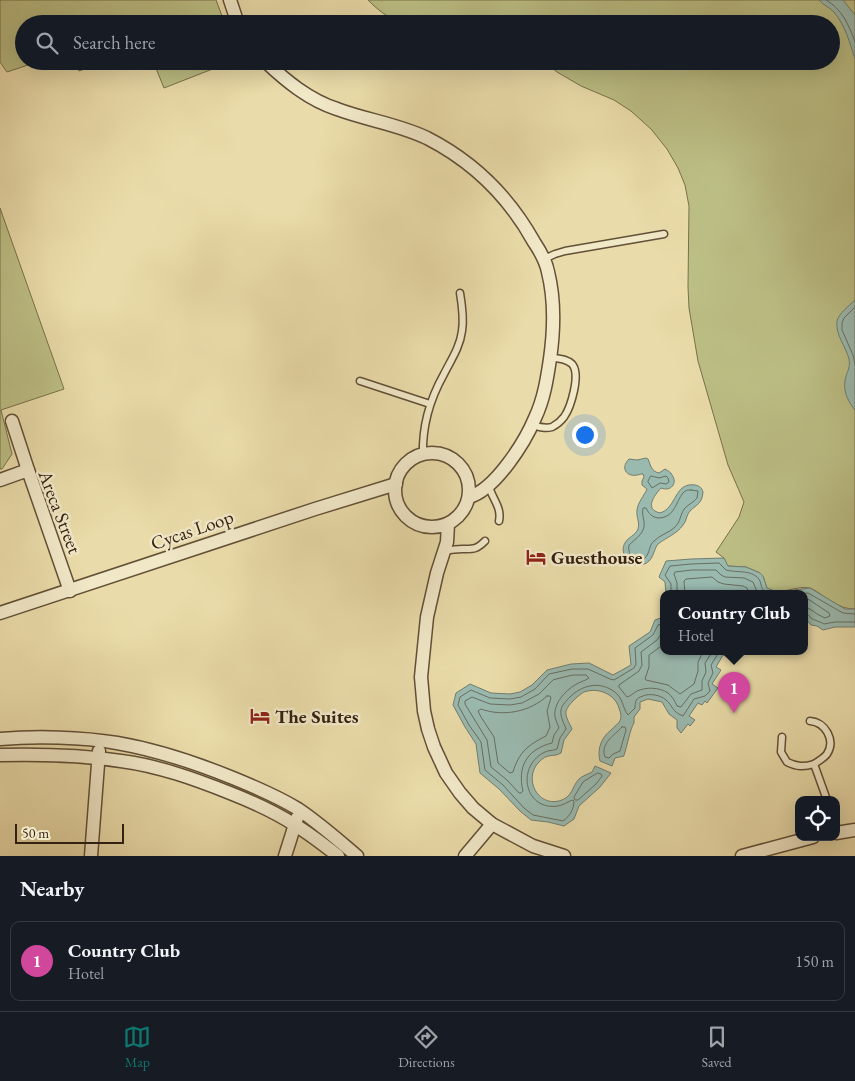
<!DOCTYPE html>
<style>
:root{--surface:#171b24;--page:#242831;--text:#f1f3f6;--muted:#9ea1a6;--line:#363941;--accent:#0f766e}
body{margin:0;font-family:"EB Garamond",serif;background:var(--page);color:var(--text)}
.controls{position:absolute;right:15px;bottom:15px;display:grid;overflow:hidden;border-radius:10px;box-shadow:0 5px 20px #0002}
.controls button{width:45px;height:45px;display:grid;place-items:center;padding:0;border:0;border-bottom:1px solid var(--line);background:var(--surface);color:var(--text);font:25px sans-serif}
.scale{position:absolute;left:15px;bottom:12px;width:109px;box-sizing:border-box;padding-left:5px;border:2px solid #342211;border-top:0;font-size:14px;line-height:18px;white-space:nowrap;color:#342211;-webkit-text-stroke:4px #f1e8c8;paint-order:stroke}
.you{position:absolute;left:584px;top:434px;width:18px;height:18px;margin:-12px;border:4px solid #fff;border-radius:50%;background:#1a73e8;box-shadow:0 0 0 8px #1a73e833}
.badge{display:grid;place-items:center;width:32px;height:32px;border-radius:50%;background:var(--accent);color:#fff;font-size:16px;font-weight:700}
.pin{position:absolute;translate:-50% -41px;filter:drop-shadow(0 1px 2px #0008)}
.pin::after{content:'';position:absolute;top:26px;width:18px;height:15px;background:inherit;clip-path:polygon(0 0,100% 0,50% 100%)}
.popup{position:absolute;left:660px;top:590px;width:148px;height:65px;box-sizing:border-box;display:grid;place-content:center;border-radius:10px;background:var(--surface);filter:drop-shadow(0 1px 4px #0005);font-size:16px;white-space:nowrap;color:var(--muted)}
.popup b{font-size:19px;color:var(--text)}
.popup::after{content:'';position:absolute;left:50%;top:100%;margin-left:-10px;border:10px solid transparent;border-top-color:var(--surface)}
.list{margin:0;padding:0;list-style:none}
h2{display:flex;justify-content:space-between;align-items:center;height:65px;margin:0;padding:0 20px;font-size:21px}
h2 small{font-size:16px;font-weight:400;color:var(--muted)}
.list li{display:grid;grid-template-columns:32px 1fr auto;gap:15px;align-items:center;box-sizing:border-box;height:80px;margin:0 10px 10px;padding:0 10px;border:1px solid var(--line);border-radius:10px}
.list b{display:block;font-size:19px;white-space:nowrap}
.list p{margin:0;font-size:16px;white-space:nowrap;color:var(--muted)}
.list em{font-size:16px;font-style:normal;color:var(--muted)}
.icon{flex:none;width:28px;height:28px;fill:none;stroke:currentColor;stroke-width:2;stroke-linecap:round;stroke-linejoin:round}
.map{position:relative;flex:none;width:855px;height:856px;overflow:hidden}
.search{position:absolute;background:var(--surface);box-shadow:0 5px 20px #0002;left:15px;right:15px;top:15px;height:55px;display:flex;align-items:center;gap:12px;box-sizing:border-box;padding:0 18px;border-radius:28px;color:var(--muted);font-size:19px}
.sheet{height:155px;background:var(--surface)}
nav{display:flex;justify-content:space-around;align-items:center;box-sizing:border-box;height:70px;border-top:1px solid var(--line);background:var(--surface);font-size:14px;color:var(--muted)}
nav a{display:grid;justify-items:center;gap:2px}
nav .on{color:var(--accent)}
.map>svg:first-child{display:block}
.green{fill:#bcbf85;stroke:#78704b}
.water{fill:#9abab0;stroke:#717d70}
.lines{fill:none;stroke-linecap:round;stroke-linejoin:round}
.shore{stroke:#676e60;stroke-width:1}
.lane-casing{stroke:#625037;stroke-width:9}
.street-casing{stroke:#625037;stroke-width:15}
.lane{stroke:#f1e8c8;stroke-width:6}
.street{stroke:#f1e8c8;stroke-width:12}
.labels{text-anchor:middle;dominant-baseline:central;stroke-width:5;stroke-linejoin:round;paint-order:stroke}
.street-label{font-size:19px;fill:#342211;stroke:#f1e8c8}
.poi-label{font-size:19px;font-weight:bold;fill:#342211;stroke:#f1e8c8;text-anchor:start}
</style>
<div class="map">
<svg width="855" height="856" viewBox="0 0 855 856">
<rect width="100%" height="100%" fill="#eadcaa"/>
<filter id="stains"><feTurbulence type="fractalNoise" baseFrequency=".004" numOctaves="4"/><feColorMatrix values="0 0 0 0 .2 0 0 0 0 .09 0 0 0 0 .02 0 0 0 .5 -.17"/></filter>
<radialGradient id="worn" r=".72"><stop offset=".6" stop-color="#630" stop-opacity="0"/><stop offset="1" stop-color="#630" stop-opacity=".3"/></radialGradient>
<g class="green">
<path d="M0,0H216L225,24H24V61H40L7,72L0,62Z"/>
<path d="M368,0H855V609C843,609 833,603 823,596C819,593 815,590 810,588C795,585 783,596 767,589L763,576L760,573L746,567L727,566L724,558L716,552L739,517L744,502L728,465L698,361L689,308L688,287L689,206L685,185L678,168L667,149L651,129L631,111L614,100L581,86L557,72L544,61H831V24H412C392,21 382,14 368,0Z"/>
<path d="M74,61H107L79,71Z"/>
<path d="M153,61H233L164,88Z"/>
<path d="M0,208L64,389L1,410L12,454L2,469H0Z"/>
</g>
<g class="water">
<path d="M819,0H843L855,15V59C849,41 846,27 834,12C829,7 823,5 819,0Z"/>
<path d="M855,300V410C849,403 843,392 845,381C846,372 851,369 849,359C846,347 835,334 837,321C839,313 849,306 855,300Z"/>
<path d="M646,458L648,459C651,466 651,471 659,473L665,469C668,471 671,472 672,475C678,483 671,492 661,488C654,496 644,509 660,513C677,508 674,482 695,485C700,486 702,488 703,492C702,504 697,504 690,511C686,515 687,521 683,525C677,534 667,537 658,544C654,549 654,556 649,561C646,564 640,566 635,565C626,563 620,551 625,543C628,537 635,536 638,529C640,522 636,517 637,510C638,502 644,496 647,489L642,485V481L644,477L643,474H641C628,479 619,469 629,459L637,460Z"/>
<path d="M724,558L728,566L746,567L760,573L763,576L767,588L777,592L810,588L845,609H855V627H835L823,630L817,626L811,625L804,617V594H666L665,582L659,577L666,561L691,559Z"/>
<path d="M664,617V652H730V655L728,657L723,655L716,667L721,670L712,684L718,688L707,703L705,701L702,705L698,703L689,716L695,720L690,726L688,724L681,733L677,728V720L669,714L662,702L648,699L640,702V709L634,717V723C630,729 627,747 624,755V756L615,758L612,766L600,761C597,749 601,738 611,730C619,722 624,721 619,708C615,694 598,687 584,692C580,694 576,698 572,702C570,704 567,708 566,711C565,717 570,724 572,729L564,740L561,753C552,758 548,752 538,763C524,779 537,806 559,801C573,797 571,788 579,779C582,776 588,774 592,772L595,766L611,773L600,787L579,806L574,819L564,826L548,822L531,820L520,811L499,789L480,773L476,744L465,727L453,705L456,693L470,684L491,693L510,694L520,692L532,685L547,670L571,664L589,663L613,675L631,665L629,646L650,632L655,620Z"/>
</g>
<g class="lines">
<g class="shore">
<path d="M826,0C842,9 849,25 855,42"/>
<path d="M855,307L844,318L842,323V330L853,355L855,364"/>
<path d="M651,476L659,478L666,476L668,478L669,482L666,484L660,483L652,488L648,482Z"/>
<path d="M691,490L698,491L697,498C694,502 689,504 685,508C680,514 681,522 674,528C668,533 660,535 654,541C649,545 650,553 645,558C636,566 627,555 629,545C636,538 646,533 644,521C643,516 642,514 643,508H646C649,514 652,517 658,518C675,518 676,501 683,493C686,490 687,490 691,490Z"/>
<path d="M671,594V584L665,575L670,566L691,564L719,563L726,570C736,573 754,569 760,581C762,587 761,590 768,594"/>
<path d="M677,594V583L674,574L675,572L692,570H716L721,575L725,577L744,578L753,582L758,594"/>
<path d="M685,594L684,581L686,579L712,577L718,582L724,584L743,586L747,588L749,594"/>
<path d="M796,594L808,593L843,613L855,614"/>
<path d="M804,599H808L829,613L830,616L825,618L817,614L810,609L804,608"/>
<path d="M804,614C810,614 810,619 815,620C819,622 821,622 824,624L835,622H855"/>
<path d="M664,623L658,625L653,635L635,648L636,664L634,668L614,680L610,679L588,669H572L549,674L535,689L521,697L510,699L490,698L471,690L460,697L458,705L469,725L481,742L485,770L503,785L524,808L533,815L563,821C570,816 574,809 574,801L572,800C568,802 563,805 558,806C525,811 516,768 543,753C547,750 553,751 557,749L560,738L566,729C564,723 560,717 561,710C562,705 566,701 570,697C581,686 597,681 612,690C624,697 622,708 628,715L635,708C635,701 636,698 643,696C649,693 661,695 666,700C674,707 671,711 683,716L694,699L705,696L710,691L708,683L713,673L711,665L719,652"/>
<path d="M664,630L657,640L641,652L642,665L639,671L619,685V687L627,697C631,696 633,693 637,691C646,687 659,687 668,693C672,696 675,701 677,706L681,707L691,694L702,690V681L706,672L705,663L712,652"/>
<path d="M664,644L649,655V667L645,679L646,680L668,685L680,694L694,684L698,671V662L703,652"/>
<path d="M573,675H586L589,678C585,681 579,682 575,685C565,691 553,704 555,717C556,721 558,725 559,728L554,735L552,743C527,749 517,767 523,791L521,793H519L507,780L491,767L487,740L465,704V701L472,697L490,704L510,705L522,703L539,694L553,680Z"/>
<path d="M547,696H550L551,698L547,711L550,727L546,736C528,745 519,752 513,772L510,773L498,763L494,737L481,717L478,711L481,709C503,717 530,712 547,696Z"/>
<path d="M622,727H625L626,730L620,751L613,754L609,758L605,757C600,743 614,736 622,727Z"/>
<path d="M598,773L601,774L602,776L596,784L578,800H575L574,797L583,782Z"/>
</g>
<defs>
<g id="lane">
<path d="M544,259L555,254L565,251L664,234"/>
<path d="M360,381L430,404"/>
<path d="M532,425C539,427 545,429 552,427C556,425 561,421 564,417C571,407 581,374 572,364C567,359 557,358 550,358"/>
<path d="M423,455C422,426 430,399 444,374C451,360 460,347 462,331C464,319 462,305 460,293"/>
<path d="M489,486C492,499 502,507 499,521"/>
<path d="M444,551C450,550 456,549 462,549C473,549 476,550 485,541"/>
<path d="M810,721C825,722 836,740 827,754C824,758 819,761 814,764L827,800"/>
<path d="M782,737L781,752L787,762C797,767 804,767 814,764"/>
</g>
<g id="street">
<path d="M230,0L238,24"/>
<path d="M265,61C286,81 309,100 337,109C366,120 398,124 427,138C472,161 509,197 534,242C540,251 546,261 548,272C555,300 554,331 550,359C547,379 544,399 535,418C525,442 495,490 469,497"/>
<path d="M12,421L28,470"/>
<circle cx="432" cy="490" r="37"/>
<path d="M0,480L28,470L70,591"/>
<path d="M448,524L447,542L437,573L427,617L421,677L424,711L428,729L434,747L446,773L460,793L473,808L492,824L533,846L564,856"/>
<path d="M0,613L315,509L396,484"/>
<path d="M0,739C36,736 82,737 117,743C157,750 196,763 233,778C255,787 277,796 298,809C319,823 338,840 357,856"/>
<path d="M0,755C40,754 81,755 121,761C159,766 195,779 230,793C253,802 275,812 295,825C310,834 324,845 338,856"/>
<path d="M836,833L855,830"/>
<path d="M91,856L99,751"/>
<path d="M285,856L297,818"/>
<path d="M465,856L492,824"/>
<path d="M742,856L813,837"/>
</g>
</defs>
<use href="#lane" class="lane-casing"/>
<use href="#street" class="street-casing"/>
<use href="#lane" class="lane"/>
<use href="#street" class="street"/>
</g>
<defs>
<symbol id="hotel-bare" viewBox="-9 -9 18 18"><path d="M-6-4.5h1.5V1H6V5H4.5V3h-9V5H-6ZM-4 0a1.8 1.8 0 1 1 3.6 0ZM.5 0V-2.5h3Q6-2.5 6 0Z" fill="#8f2418" stroke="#f1e8c8" stroke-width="2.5" paint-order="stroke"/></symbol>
</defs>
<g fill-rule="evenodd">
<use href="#hotel-bare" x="522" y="543" width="28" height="28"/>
<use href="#hotel-bare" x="246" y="702" width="28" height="28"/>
</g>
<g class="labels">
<g class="street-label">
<text transform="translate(60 512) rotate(69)">Areca Street</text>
<text transform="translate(192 530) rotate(-19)">Cycas Loop</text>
</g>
<g class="poi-label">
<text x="551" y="557">Guesthouse</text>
<text x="275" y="716">The Suites</text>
</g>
</g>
<rect width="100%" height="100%" filter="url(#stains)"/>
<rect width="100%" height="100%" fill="url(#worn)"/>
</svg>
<div class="controls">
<button><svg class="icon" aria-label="locate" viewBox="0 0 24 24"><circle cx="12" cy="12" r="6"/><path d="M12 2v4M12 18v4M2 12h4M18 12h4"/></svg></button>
</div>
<div class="scale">50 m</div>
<div class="you"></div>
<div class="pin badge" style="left:734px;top:713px;background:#d1479c">1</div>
<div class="popup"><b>Country Club</b>Hotel</div>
<div class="search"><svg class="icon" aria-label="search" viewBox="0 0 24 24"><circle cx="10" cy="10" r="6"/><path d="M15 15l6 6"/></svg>Search here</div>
</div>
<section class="sheet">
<h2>Nearby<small></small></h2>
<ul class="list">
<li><span class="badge" style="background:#d1479c">1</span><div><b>Country Club</b><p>Hotel</p></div><em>150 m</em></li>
</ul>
</section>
<nav>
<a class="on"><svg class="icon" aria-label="map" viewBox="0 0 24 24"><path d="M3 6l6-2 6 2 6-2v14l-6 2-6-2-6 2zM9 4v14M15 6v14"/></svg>Map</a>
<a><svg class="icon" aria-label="directions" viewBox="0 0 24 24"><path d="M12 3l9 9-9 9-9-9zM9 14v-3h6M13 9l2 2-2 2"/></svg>Directions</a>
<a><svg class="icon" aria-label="saved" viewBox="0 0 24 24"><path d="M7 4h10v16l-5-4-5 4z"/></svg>Saved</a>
</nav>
